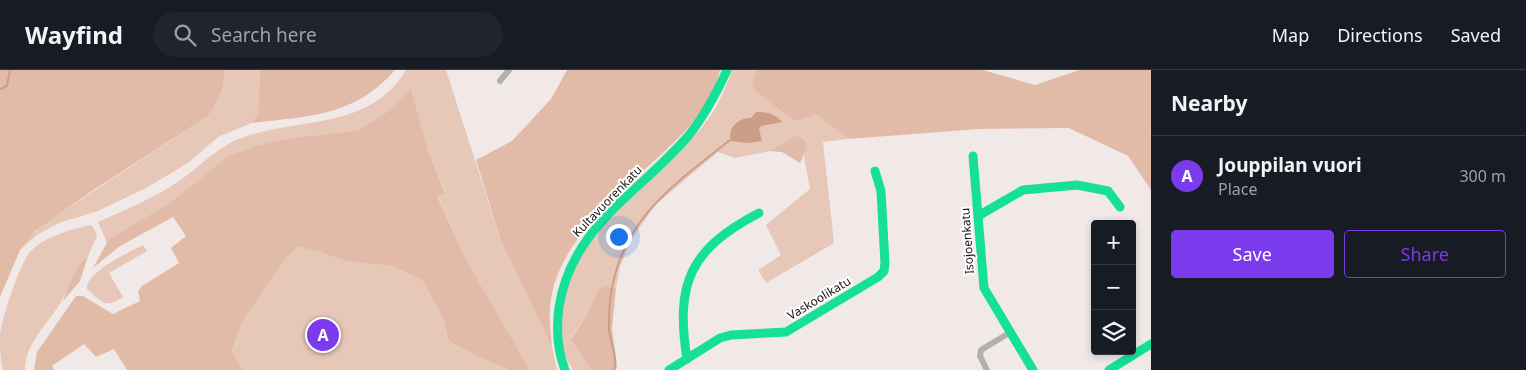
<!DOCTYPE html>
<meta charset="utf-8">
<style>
:root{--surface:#171b24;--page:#20242c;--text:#f1f3f6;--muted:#9ea1a6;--line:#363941;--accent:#7c3aed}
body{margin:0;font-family:"Noto Sans",sans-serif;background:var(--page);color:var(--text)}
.controls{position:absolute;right:15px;bottom:15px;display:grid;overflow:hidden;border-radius:5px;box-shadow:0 2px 8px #0003}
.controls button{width:45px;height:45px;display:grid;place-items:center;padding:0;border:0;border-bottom:1px solid var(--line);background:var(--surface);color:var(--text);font:25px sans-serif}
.you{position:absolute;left:618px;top:166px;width:18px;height:18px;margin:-12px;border:4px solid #fff;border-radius:50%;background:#1a73e8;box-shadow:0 0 0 8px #1a73e833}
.badge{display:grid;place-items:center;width:32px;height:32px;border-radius:50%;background:var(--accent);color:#fff;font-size:16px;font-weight:700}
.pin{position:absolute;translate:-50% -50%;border:2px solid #fff;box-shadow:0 1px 5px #0006}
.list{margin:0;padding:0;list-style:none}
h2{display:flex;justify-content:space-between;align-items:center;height:65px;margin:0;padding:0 20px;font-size:21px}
h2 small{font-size:16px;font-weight:400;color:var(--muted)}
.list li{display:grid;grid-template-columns:32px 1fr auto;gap:15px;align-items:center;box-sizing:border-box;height:80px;padding:0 20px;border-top:1px solid var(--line)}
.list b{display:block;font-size:19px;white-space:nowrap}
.list p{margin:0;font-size:16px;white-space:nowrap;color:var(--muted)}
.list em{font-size:16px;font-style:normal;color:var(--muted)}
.actions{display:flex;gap:10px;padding:15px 20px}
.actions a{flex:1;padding:11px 0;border:1px solid var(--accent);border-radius:5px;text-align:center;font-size:18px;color:var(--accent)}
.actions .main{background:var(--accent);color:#fff}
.icon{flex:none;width:28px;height:28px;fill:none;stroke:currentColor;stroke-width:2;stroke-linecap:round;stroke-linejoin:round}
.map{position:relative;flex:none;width:1151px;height:300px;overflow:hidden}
header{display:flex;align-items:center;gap:30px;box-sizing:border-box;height:70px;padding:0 25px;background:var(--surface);border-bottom:1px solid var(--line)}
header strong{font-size:24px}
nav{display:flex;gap:28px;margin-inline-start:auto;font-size:18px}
.search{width:350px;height:45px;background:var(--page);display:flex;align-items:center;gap:12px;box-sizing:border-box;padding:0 18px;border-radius:28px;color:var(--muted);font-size:19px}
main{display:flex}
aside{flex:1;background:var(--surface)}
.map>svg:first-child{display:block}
.green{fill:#e7c7b8}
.forest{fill:#e2bba8}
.water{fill:#cc9d87}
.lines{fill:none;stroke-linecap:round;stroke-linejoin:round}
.stream{stroke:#cc9d87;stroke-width:2}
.street{stroke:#b3afae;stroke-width:6}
.fast{stroke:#16e098;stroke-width:9}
.labels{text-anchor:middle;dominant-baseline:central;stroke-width:4;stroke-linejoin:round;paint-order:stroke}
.street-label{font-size:12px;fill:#191513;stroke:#fff}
</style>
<header>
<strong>Wayfind</strong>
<div class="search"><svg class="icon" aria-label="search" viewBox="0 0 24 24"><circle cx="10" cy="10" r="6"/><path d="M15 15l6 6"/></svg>Search here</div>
<nav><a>Map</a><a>Directions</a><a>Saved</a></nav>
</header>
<main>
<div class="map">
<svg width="1151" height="300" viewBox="0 0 1151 300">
<rect width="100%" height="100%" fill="#f0e9e7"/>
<g class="green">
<path d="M225,0H260L258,42L252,53L218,67L188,93L146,118L98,141L59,153L37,165L20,180L26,170L45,153L208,46C219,31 224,18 225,0Z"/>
<path d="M406,0H446L501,171L552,277L557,300H530L467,191L437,125L445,122L429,83L411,19L385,43L359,60L292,68L109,169L107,173L98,152C125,140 154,128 179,111C201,96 218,76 244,67C302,47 370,60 406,0Z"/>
<path d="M732,0H756L755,5L770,33L795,51L816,43L848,69L823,72L834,173L766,213L758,200L781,185L766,155L810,119L804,87L806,80L796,65L770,81L735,88L718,82L655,135L630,172L620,197L616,218L606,216L571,268L591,300H573C560,282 560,263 562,242C563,234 563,224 566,216C580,159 656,108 695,65C713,46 724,25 732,0Z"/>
<path d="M90,155L93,157L97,166L88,186C76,191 68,221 61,232C48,254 25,273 25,300H3C0,289 0,277 0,266C1,250 20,193 30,182C45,166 70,160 90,155Z"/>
<path d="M143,175L147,181L109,203L123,227C104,239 103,233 87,219C85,202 130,182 143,175Z"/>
<path d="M298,177L317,181L345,191L392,196L422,210L442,246L449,271L474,285L509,300H243L232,282L242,252L286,188Z"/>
</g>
<g class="forest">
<path d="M0,0H225C224,18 219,31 208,46L89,123L35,161L20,180L0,227Z"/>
<path d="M260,0H395C354,47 309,46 252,53L258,42Z"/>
<path d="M567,0H720C712,32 692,56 668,78C624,120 553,173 550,239C549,251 551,264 552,277L501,171L476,90L512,71L551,29Z"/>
<path d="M756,0H983L1035,15L1079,0H1151V120L1128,86L1069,58L979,59L848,69L816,44L795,51L770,33L752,17Z"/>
<path d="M411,19L429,83L445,123L437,126L467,191L530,300H509L474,285L449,271L442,246L422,210L392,196L345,191L317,181L298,177L286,188L242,252L232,281L243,300H127L114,279L96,287L84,274L52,296L54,300H34L37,282L76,226H83L113,244L140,231L138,221L142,216L179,193L171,178L186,166L173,147L120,176L93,198L109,169L169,134L227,87L256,76L292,68L359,60L385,43Z"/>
<path d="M796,65L806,72V80L800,93L782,82L770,81Z"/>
<path d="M88,186L80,211L63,231C66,220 78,190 88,186Z"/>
<path d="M606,216L616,218L612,259L617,296L616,300H591L571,269L588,243L598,220Z"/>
</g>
<path class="water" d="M756,42C766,42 775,43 782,52L761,56L759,59L762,71L748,73L731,71C727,58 738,48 751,48Z"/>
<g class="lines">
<g class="stream">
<path d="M0,19L7,16L10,0"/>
<path d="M614,300C618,286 610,273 609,259C609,250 609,241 610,232C618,152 672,116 730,70"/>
</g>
<g class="street">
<path d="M500,11L509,0"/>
<path d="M987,300L980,286L981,280L1009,263"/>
</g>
<g class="fast">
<path d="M973,86L984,218L1033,300"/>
<path d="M978,146L1023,120L1077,115L1108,121L1120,137"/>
<path d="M687,289C675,213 690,179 759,143"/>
<path d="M565,300C557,279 556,259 559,237C572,155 640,123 689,65C705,45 716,24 727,0"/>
<path d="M669,300L720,268L731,265L786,262L878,207L884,201L885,193L881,121L875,101"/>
<path d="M1109,300L1151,274"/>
</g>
</g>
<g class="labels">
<g class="street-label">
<text transform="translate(607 131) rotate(-46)">Kultavuorenkatu</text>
<text transform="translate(967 171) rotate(-94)">Isojoenkatu</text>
<text transform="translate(819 228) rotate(-31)">Vaskoolikatu</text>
</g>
</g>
</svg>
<div class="controls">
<button>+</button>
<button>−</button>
<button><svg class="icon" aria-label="layers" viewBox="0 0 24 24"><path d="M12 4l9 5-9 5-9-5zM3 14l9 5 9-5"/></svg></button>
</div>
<div class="you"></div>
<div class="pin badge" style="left:323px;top:265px">A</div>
</div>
<aside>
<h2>Nearby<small></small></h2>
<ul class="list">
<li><span class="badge">A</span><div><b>Jouppilan vuori</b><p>Place</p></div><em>300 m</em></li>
</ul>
<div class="actions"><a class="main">Save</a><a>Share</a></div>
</aside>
</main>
